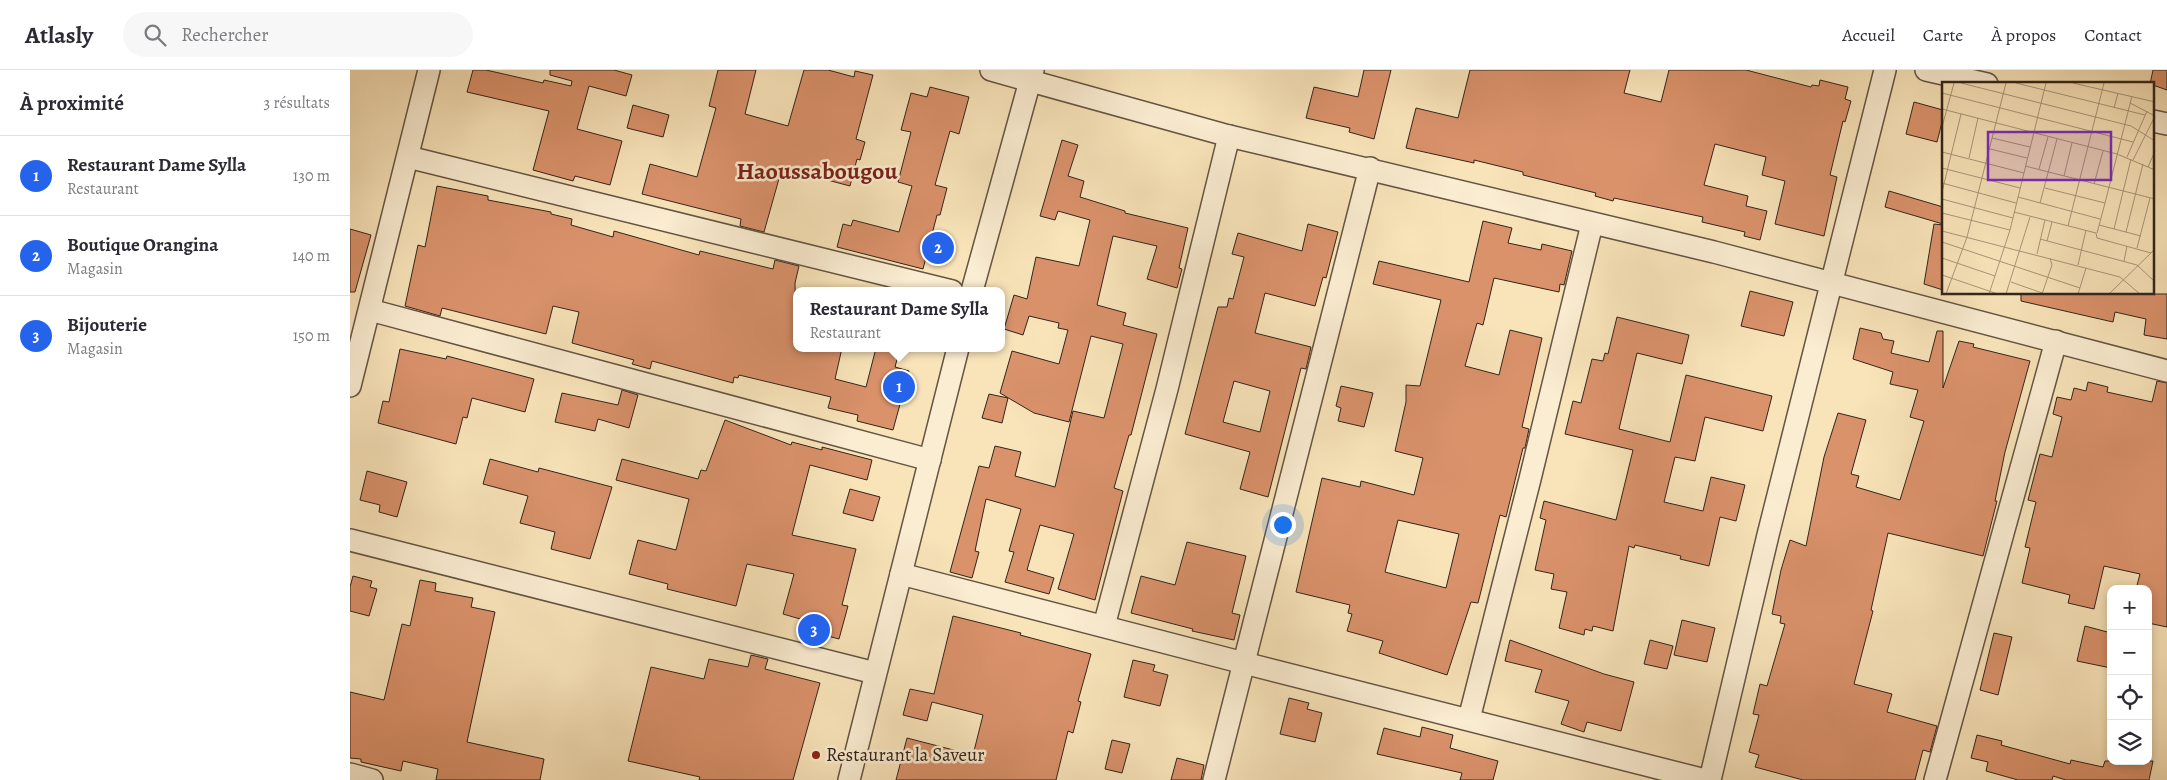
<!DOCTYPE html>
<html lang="fr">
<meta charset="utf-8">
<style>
:root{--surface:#fff;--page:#f7f7f7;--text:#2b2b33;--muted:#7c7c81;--line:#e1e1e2;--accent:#2563eb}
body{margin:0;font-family:Alegreya,serif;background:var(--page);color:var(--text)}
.controls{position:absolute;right:15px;bottom:15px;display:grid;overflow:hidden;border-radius:10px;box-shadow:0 2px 8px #0003}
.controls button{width:45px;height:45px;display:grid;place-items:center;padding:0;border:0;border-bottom:1px solid var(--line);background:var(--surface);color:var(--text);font:25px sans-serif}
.you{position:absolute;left:932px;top:454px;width:18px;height:18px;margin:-12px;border:4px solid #fff;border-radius:50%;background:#1a73e8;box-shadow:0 0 0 8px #1a73e833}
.badge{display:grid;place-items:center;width:32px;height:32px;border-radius:50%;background:var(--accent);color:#fff;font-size:16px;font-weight:700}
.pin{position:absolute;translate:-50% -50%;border:2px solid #fff;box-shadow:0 1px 5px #0006}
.popup{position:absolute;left:443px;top:217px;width:212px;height:65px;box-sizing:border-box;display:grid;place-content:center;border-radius:10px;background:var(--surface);filter:drop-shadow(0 1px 4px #0005);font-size:16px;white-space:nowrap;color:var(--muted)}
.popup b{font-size:19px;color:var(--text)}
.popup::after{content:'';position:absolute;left:50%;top:100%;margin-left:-10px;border:10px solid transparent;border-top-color:var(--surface)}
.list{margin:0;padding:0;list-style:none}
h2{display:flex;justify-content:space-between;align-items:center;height:65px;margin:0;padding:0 20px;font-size:21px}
h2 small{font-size:16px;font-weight:400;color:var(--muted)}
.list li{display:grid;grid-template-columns:32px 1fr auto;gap:15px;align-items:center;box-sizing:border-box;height:80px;padding:0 20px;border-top:1px solid var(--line)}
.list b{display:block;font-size:19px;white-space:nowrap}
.list p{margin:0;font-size:16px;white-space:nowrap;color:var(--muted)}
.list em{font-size:16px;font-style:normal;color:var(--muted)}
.icon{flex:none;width:28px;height:28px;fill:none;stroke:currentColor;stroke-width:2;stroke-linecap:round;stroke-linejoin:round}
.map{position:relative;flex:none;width:1817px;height:710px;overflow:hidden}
header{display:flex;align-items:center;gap:30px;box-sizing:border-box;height:70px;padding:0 25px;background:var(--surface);border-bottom:1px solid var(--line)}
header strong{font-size:24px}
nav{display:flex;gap:28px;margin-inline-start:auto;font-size:18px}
.search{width:350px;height:45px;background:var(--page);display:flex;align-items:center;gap:12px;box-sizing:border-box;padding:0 18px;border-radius:28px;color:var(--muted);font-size:19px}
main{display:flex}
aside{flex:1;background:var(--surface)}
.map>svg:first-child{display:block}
.building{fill:#da926b;stroke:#32241b;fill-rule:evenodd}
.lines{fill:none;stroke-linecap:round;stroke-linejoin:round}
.minor-casing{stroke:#645443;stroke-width:24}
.minor{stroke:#fbedd2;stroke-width:21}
.poi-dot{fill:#8f2418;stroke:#fbedd2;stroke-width:2}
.labels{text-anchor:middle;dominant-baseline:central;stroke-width:5;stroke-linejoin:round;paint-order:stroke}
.poi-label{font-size:19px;fill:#32241b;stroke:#fbedd2;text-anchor:start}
.district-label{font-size:24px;font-weight:bold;fill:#7a1f14;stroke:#fbedd2}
.inset-road{fill:none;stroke:#a9977a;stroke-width:1}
.view{fill:#7b2cbf;fill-opacity:0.15;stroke:#7b2cbf;stroke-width:2.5}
.inset-edge{fill:none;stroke:#32241b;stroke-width:2.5}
</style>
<header>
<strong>Atlasly</strong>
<div class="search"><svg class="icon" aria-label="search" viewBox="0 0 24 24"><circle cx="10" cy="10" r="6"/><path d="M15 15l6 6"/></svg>Rechercher</div>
<nav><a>Accueil</a><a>Carte</a><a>À propos</a><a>Contact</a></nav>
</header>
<main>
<aside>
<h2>À proximité<small>3 résultats</small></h2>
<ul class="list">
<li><span class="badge">1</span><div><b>Restaurant Dame Sylla</b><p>Restaurant</p></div><em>130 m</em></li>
<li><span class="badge">2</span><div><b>Boutique Orangina</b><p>Magasin</p></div><em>140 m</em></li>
<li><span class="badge">3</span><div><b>Bijouterie</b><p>Magasin</p></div><em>150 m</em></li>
</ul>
</aside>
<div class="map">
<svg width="1817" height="710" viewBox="0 0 1817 710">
<rect width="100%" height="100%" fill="#f9e4ba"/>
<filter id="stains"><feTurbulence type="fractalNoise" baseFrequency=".004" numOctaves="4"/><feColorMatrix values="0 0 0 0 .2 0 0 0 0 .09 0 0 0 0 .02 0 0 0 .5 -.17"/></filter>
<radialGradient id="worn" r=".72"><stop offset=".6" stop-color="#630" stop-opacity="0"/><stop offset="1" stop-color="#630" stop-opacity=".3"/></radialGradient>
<g class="building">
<path d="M123,0H136L193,13L194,10L221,16L222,11L200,5V0H264L282,5L276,26L239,16L227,59L272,71L260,115L225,106L223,111L183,100L199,41L117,22Z"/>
<path d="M368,0H406L395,44L438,56L454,0H478L504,7L505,1L523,5L506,69L515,72L510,90L507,89L500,116L432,98L414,162L390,156L391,149L292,124L300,94L347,107L366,38L359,36Z"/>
<path d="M1014,0H1041L1024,69L999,62L1000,58L956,48L964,17L1008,27Z"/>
<path d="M1120,0H1280L1274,23L1311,32L1319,0H1396L1461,17L1462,15L1469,16L1470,10L1498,17L1495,29L1501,31L1495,52L1493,51L1480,105L1487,107L1474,166L1425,154L1435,111L1412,105L1416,87L1365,74L1354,115L1398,126L1396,136L1417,141L1410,170L1394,166L1395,162L1352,152L1353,147L1264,128L1263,131L1245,126L1246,123L1173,105V102L1124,90V93L1056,78L1066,38L1108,48Z"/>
<path d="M1803,0H1817V20L1800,14Z"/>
<path d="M580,17L619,27L609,64L600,61L585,115L597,118L590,145H587L573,199L487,177L493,154L501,156L503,150L549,162L562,116L548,112L561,62L551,60L561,23L577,27Z"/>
<path d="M1564,32L1593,40V48L1587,72L1556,64Z"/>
<path d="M283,35L319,45L313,67L277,58Z"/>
<path d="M712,70L728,75L718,106L734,111L730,127L775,141V143L838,158L829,198L832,199L827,218L797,209L807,176L763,166L747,235L776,243L773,255L807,264L781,365H779L764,418L773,421L745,530L708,519L724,464L690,455L677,500L704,508L699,524L655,512L664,482L659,481L671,439L636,429L625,481L629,482L622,508L600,502L629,396L639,398L645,376L671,382L665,406L705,417L723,341L754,348L773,274L741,266L719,352L684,343L650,323L662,281L709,294L718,260L708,258L709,253L679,246L673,265L654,259L664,225L677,229L686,187L729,196L740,150L708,141L705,150L690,146Z"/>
<path d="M87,116L138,126V130L201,142V144L222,149L221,155L263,167L264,161L349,185L350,181L423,199L425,190L449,196L445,213L446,278H492L485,309L516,317L526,278H550L545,297L559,301L543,360L507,351L508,345L478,338L481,327L389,305L388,308L384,307L383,313L302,291L300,299L282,294L284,290L222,273L229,242L203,236L196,264L92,238L90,246L55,236L68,175L75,177Z"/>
<path d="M1539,121L1593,137V154L1535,137Z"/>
<path d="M1133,151L1162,158L1158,173L1191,180L1192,174L1222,181L1214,215L1210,214L1209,222L1144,208L1133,255L1127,253L1115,296L1149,305L1160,260L1192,268L1172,357L1179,359L1175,378H1173L1156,447L1150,445L1128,533L1121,532L1097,605L1029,583L1033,571L997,561L1002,544L998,543L1000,535L946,522L972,408L1010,417L1011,411L1064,425L1073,388L1045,381L1056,332V315L1070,316L1091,230L1023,214L1029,191L1119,212ZM1048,450L1109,464L1096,518L1035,502Z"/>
<path d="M958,154L988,162L976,208L973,207L965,236L915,223L905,263L961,277L956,299L951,298L918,427L890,419L900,382L835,364L868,237H877L879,228L883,229L894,187L882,184L888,163L952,181ZM884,311L920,321L910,362L873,352Z"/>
<path d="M1584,154L1593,155V220L1574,214Z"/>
<path d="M0,159L21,165L5,222H0Z"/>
<path d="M1400,221L1443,232L1434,266L1391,256Z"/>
<path d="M1671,224H1817V269L1794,265L1796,249L1765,242L1763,252L1671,231Z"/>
<path d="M1267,247L1339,265L1332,294L1287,283L1269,359L1320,372L1336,305L1422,326L1413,361L1355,347L1345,391L1325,387L1314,432L1353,441L1361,407L1395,415L1386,451L1370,447L1359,496L1330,489L1331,486L1285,475L1284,478L1279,476L1263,561L1243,556L1242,561L1235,559L1234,565L1209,558L1217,522L1201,519L1204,504L1185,500L1196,450L1190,448L1194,431L1266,450L1283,380L1215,364L1223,331L1231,333L1242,289L1253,291L1255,283L1258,284Z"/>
<path d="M1510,258L1531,263L1533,269L1544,271L1541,283L1579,292L1587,261H1593V318L1609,271L1624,274L1623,277L1680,291L1655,382L1645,431H1647L1633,486L1538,463L1521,540L1523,541L1504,614L1542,624L1537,642L1587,656L1580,682L1573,680L1565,710H1453L1405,697L1409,685L1399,682L1409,645L1403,644L1410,614L1417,616L1435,554L1430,553L1431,546L1422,544L1431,500L1440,470L1456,476L1474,387L1488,343L1516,350L1501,404L1509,406L1506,417L1550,430L1574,351L1560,347L1568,320L1540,314L1543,302L1503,289Z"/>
<path d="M50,279L96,289L97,286L184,309L175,342L122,328L117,348L113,347L106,374L28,353L33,331L39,332Z"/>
<path d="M1807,311L1817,313V557L1798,553V519H1786L1790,504L1754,496L1744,539L1718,533L1720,525L1672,513L1680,478L1675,477L1686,432L1678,430L1690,384L1702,387L1712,347L1703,344L1707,327L1721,330L1724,318L1736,321L1738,312L1758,317L1757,322L1802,332Z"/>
<path d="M991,316L1023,323L1014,357L988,351L991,338L986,336Z"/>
<path d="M272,320L288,325L279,358L248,349L245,361L205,352L212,323L268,335Z"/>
<path d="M639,324L658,328L652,353L632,348Z"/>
<path d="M375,350L441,375L442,372L472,380V377L522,390L517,410L460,395L442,465L506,479L492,535L498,536L489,569L455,560L457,551L433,544L444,504L397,494L386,536L317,519L318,514L279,504L288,470L326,480L339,429L266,410L272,389L348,409L351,400L356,401Z"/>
<path d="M140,389L188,402L189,398L262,417L240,489L201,479L205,462L170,453L178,426L133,414Z"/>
<path d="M17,401L57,412L47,447L29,442L30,435L10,430Z"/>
<path d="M500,419L530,427L523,451L493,443Z"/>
<path d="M837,472L896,486L882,543L890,545L884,570L842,561L843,559L781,543L791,506L825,515Z"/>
<path d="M3,506L22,511L20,517L27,519L19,546L0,541V517Z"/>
<path d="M70,510L86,513L85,521L123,528L121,537L145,542L117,672L194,689L190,710H86L88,699L53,691L51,701L11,692V689L0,688V622L34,630L52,554L60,556Z"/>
<path d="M603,546L671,563L670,565L741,584L728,631L731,632L723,663L718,661L706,710H546L557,668L623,685L633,645L582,632L577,651L553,645L560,619L584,624Z"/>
<path d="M1332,550L1365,558L1357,592L1324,585Z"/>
<path d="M1735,556L1761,563V598L1727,591Z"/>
<path d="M1644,563L1662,567L1648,625L1630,620Z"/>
<path d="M1160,570L1254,604L1284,612L1271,661L1237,652L1234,662L1211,654L1219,631L1185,622L1192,600L1155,591Z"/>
<path d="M1300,570L1323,576L1317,599L1294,594Z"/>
<path d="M401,585L418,589L415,599L470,613L443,710H349L350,707L278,691L301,597L354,609L359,589L398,597Z"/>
<path d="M783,590L805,595L803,601L818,605L810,636L774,627Z"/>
<path d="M939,628L959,633L957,639L972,643L965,672L930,664Z"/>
<path d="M1072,657L1103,665L1100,678L1148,691L1143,710H1110L1112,703L1027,684L1034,658L1070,667Z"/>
<path d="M1627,665L1652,671L1651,675L1720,694L1721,690L1753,697L1755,691H1803L1799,710H1716L1703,706L1702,710H1668L1636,701L1638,692L1621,688Z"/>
<path d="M762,670L780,674L772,703L755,699Z"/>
<path d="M827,688L854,695L851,710H821Z"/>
</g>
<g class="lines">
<defs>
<g id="minor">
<path d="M641,0L879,66L1364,182L1817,301"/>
<path d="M1576,0L1637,14"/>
<path d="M1803,51L1817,54"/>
<path d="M58,87L602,221"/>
<path d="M622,221L683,0"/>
<path d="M20,240L580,390"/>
<path d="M0,316L79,0"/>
<path d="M0,470L525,603"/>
<path d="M551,504L894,593L1355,710"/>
<path d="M754,556L817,319L879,66"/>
<path d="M1119,649L1180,409L1242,154"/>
<path d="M0,704L22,710"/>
<path d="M499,710L608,278"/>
<path d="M864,710L1020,98"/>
<path d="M1360,710L1418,465L1535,0"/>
<path d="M1585,710L1706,271"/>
</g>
</defs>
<use href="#minor" class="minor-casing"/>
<use href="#minor" class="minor"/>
</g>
<circle class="poi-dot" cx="466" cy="685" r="5"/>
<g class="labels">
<g class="poi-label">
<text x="476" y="685">Restaurant la Saveur</text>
</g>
<g class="district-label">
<text x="467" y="101">Haoussabougou</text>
</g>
</g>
<g transform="translate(1592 12)">
<rect width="212" height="212" fill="#f9e4ba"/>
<path class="inset-road" d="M19,1L189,44L213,59M74,1L203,33M131,1L213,20M0,11L191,60M188,21L213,34M172,26L176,11M0,27L175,72L213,88M0,45L12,1M50,56L88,65M48,67L85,76M0,70L82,91M185,75L205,29M27,76L36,36M191,78L213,34M83,84L213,117M206,85L213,69M0,86L78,106M97,87L106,55M122,94L130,61M0,101L74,121M152,102L161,69M103,106L163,121L190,14M0,110L19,32M76,115L158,137M0,117L71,136M98,121L115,57M72,130L154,151L155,156L209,171M0,131L68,148M157,143L199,154M126,144L162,1M172,147L189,77M0,149L178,195L198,212M184,150L201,82M155,151L163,121M98,157L195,183M105,159L110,140M0,160L138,206M195,166L208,116M95,172L103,138M0,176L53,194M182,179L185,164M136,183L144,148M195,183L213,200M0,193L56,212M69,200L103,212M4,212L25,155L64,1M47,212L68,148L104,1M64,212L88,135M100,212L110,183L108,176M136,212L144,186M167,212L213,167"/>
<path class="view" d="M46,50H169V98H46Z"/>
<rect width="212" height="212" class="inset-edge"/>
</g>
<rect width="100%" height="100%" filter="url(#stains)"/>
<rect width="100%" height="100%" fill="url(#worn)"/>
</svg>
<div class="controls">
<button>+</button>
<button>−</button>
<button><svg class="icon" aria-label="locate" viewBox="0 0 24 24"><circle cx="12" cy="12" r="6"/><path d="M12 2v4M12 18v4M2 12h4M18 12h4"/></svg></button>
<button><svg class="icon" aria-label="layers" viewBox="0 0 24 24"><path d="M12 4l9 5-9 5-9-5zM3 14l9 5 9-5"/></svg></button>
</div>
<div class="you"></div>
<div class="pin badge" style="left:549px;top:317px">1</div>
<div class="popup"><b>Restaurant Dame Sylla</b>Restaurant</div>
<div class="pin badge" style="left:588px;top:178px">2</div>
<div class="pin badge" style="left:464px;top:560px">3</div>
</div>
</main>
